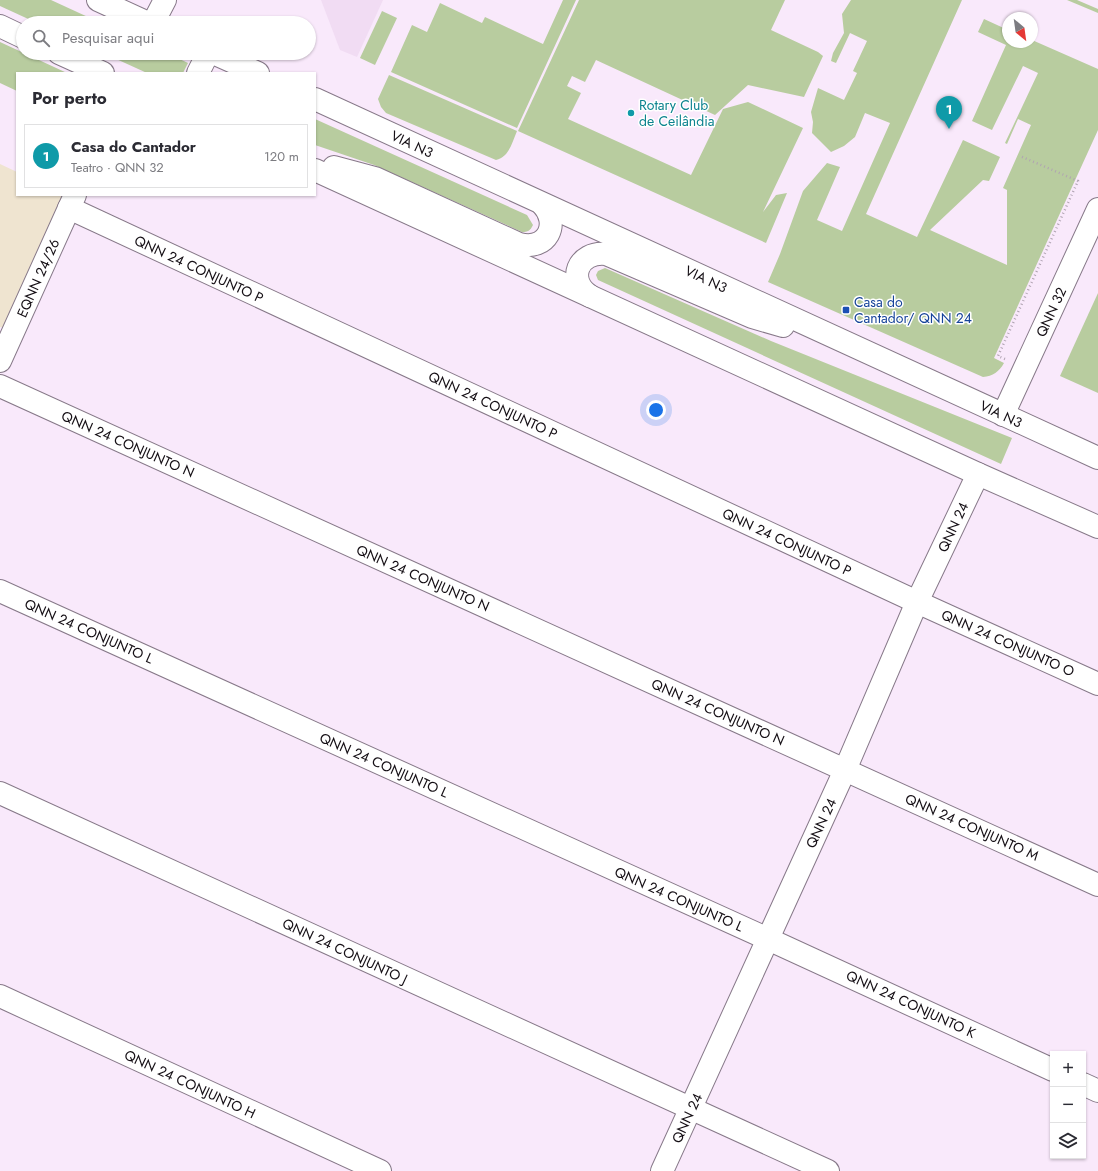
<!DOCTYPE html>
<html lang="pt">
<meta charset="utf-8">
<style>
:root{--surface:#fff;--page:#f2f2f3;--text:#2b2b33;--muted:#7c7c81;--line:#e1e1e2;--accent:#2563eb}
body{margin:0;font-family:Jost,sans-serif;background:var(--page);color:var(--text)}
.controls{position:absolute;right:12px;bottom:12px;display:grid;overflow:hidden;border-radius:0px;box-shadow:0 1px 3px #0004}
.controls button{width:36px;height:36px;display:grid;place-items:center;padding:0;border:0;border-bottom:1px solid var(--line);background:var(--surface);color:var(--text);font:20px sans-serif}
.compass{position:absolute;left:1002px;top:12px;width:36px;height:36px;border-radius:50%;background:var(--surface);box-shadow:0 1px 3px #0004;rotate:151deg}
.you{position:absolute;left:656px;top:410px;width:14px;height:14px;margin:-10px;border:3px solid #fff;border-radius:50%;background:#1a73e8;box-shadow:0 0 0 6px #1a73e833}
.badge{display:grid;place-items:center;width:26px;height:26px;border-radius:50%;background:var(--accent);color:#fff;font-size:13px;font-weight:700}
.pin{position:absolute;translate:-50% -33px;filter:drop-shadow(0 1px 2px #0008)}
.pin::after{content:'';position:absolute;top:21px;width:14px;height:12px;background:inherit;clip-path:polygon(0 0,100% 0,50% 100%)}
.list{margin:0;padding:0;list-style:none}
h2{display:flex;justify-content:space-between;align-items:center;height:52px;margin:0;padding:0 16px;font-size:17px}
h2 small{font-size:13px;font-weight:400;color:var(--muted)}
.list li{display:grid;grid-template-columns:26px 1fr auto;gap:12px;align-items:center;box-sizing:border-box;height:64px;margin:0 8px 8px;padding:0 8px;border:1px solid var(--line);border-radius:0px}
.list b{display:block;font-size:15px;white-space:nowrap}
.list p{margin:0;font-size:13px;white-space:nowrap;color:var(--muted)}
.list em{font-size:13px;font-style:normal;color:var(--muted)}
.icon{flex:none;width:22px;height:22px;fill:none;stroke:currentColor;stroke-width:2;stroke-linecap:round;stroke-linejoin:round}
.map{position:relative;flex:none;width:1098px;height:1171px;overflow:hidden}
.search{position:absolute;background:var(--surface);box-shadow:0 1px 3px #0004;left:16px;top:16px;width:300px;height:44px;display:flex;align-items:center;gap:10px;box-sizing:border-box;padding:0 14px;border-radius:22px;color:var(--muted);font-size:15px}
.panel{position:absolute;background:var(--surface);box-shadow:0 1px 3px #0004;left:16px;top:72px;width:300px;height:124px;border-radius:0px}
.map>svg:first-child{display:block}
.commercial{fill:#efe4d0}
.built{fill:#f1dcf3}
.green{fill:#b8cc9f}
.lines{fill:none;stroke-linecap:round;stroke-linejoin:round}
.minor-casing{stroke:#877989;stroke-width:24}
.major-casing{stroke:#877989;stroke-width:24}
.path{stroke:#b0a4b2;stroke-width:2.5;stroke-dasharray:1 3;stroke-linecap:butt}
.minor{stroke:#fff;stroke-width:22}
.major{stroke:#fff;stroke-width:22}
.culture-dot{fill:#0f9aa8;stroke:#fff;stroke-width:1.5}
.transit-dot{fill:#1a4fb4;stroke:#fff;stroke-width:1.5}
.labels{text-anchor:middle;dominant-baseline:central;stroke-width:3;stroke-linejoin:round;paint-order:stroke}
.culture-label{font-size:14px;fill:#0d838f;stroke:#fff;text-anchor:start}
.street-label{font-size:14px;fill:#140e14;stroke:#fff}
.transit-label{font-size:14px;fill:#164399;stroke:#fff;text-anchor:start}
</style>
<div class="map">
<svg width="1098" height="1171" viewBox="0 0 1098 1171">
<rect width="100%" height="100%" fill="#f9e9fb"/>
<path class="commercial" d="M0,164L17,172V195H65L4,328L0,327Z"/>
<path class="built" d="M321,0H383L357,57L340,50Z"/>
<g class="green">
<path d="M0,0H51L101,23H37L0,6Z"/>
<path d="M563,0H576L517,128L391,72L412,25L427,32L440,3L482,23L485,17L543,44Z"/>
<path d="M579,0H785L771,30L818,52L823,56L804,97L748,85L715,115L596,60L585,82L572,76L567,86L581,93L568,119L691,175L723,109L748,102L803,128L763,212L776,195L787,193L766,243L518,131Z"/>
<path d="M851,0H962L866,214L917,237L963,140L1000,157L989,181L983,180L930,230L1007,265V190L1003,188L1031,125L1018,119L1007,144L1005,143L1038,73L1023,66L992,130L972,121L1006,45L978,32L984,19L1008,30V42H1032V40L1098,69V130L994,358L1004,363C999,372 993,376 983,377L768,282L780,254L803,191L827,163L840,167L817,220L842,231L890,123L865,113L855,137L844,146L831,152L812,133L813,122L811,112L818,88L844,100L857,73L853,71L867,41L850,33L836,63L831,61L833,53L844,33L842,14Z"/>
<path d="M1067,0H1077L1098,9V13Z"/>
<path d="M382,11L397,18L375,65L360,58Z"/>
<path d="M0,42L67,73H17V91L0,83Z"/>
<path d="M103,53H167L188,63L183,73H147Z"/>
<path d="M389,75L517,131C512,143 509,157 496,160L386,113L381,107L378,99Z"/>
<path d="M315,119L527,215L533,225C530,231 528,232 522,232L374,165L315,145Z"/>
<path d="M605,268L771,341L1012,438L1001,464L598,280L596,275L598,271Z"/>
<path d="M1098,293V393L1060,376Z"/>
</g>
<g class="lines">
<defs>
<g id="minor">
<path d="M153,23L165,0"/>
<path d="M69,208L917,602L1098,684"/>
<path d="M0,361L75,195"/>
<path d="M0,386L1098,885"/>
<path d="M1003,415L1098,209"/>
<path d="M0,591L768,939L1053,1070"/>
<path d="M0,793L828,1171"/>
<path d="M0,996L380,1171"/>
<path d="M1083,1084L1098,1091"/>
<path d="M662,1171L845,770L917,602L978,474"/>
</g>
<g id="major">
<path d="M98,0L148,23"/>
<path d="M0,26L23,37"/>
<path d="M59,53L103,73"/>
<path d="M213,53L258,73"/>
<path d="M198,73L208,53"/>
<path d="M315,99L1098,458"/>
<path d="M334,167L375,178L519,244C547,251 561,224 542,204"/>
<path d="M315,170L978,474L1098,527"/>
<path d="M590,296C566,280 578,251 606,254L752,317L783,326"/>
</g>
</defs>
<use href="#minor" class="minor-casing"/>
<use href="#major" class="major-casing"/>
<path class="path" d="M1005,359L998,356L1078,181L1020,156"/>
<use href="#minor" class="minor"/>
<use href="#major" class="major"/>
</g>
<circle class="culture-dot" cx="631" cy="113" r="4"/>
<rect class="transit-dot" x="842" y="306" width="8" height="8" rx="2"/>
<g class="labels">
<g class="culture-label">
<text x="639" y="105">Rotary Club<tspan x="639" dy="16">de Ceilândia</tspan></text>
</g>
<g class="street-label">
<text transform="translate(412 144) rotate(25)">VIA N3</text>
<text transform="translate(199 269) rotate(25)">QNN 24 CONJUNTO P</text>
<text transform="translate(38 278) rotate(-66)">EQNN 24/26</text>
<text transform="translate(706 279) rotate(25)">VIA N3</text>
<text transform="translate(1051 312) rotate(-65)">QNN 32</text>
<text transform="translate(493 405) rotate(25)">QNN 24 CONJUNTO P</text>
<text transform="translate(1001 414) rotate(25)">VIA N3</text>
<text transform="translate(128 444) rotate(24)">QNN 24 CONJUNTO N</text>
<text transform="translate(953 527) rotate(-65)">QNN 24</text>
<text transform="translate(787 542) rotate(25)">QNN 24 CONJUNTO P</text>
<text transform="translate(423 578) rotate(24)">QNN 24 CONJUNTO N</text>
<text transform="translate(89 631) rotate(24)">QNN 24 CONJUNTO L</text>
<text transform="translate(1008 643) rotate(24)">QNN 24 CONJUNTO O</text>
<text transform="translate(718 712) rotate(24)">QNN 24 CONJUNTO N</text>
<text transform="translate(384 765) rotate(24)">QNN 24 CONJUNTO L</text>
<text transform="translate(821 823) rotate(-65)">QNN 24</text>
<text transform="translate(972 827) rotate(24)">QNN 24 CONJUNTO M</text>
<text transform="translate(679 899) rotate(24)">QNN 24 CONJUNTO L</text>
<text transform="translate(345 951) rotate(25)">QNN 24 CONJUNTO J</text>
<text transform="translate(911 1004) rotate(25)">QNN 24 CONJUNTO K</text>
<text transform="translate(190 1084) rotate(25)">QNN 24 CONJUNTO H</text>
<text transform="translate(687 1118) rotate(-65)">QNN 24</text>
</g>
<g class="transit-label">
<text x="854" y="302">Casa do<tspan x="854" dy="16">Cantador/ QNN 24</tspan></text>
</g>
</g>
</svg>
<div class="controls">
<button>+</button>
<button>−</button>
<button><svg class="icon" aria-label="layers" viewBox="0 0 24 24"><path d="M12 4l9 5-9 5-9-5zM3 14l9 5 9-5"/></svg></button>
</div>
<svg class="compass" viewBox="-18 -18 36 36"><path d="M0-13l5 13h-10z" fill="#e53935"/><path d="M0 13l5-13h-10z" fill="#7c7c81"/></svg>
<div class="you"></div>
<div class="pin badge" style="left:949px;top:129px;background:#0f9aa8">1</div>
<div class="search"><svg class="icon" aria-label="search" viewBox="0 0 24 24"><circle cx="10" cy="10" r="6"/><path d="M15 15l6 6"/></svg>Pesquisar aqui</div>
<section class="panel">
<h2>Por perto<small></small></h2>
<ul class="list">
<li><span class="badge" style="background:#0f9aa8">1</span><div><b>Casa do Cantador</b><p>Teatro · QNN 32</p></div><em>120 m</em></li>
</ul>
</section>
</div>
